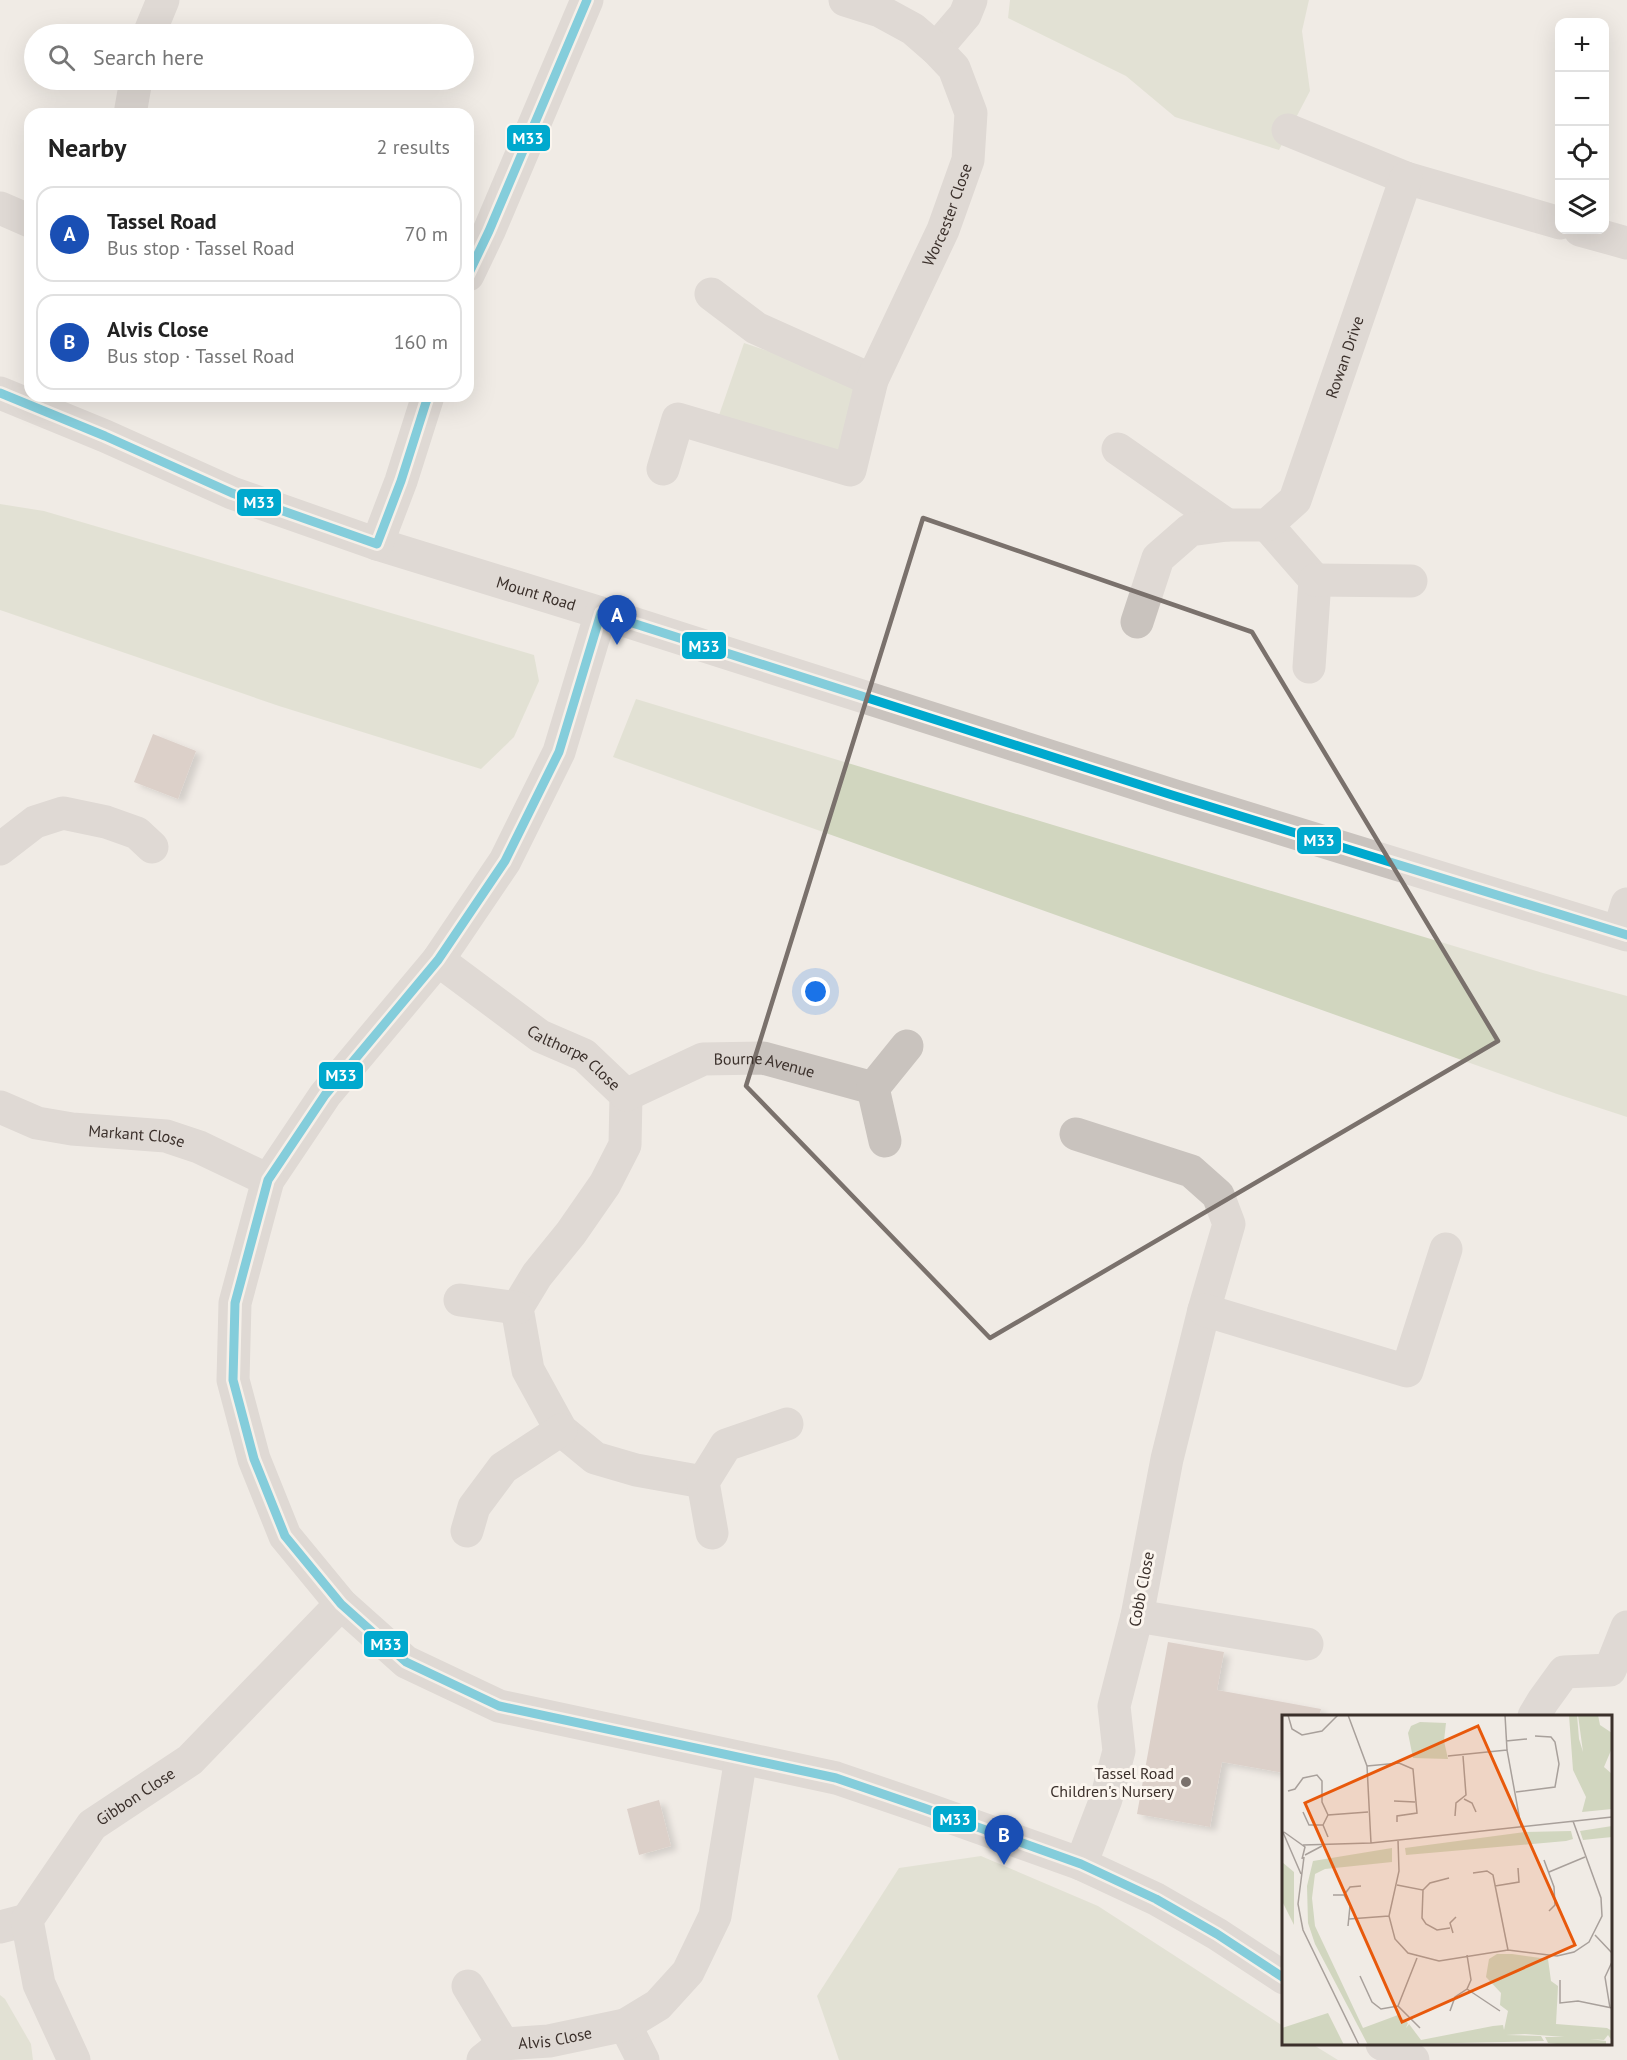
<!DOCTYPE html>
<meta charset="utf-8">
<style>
:root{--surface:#fff;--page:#f6f6f6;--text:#222;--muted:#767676;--line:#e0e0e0;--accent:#7a716c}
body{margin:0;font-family:"PT Sans",sans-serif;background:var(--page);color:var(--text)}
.controls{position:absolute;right:18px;top:18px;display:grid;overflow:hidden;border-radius:12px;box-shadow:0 6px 24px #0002}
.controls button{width:54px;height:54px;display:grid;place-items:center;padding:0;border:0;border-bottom:2px solid var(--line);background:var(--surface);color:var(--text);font:30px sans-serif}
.you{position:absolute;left:816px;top:992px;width:21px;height:21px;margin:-15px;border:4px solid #fff;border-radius:50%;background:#1a73e8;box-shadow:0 0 0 9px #1a73e833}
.badge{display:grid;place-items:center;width:39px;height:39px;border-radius:50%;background:var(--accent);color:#fff;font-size:20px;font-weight:700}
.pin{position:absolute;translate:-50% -50px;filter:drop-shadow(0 2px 3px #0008)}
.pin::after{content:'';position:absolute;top:32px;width:21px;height:18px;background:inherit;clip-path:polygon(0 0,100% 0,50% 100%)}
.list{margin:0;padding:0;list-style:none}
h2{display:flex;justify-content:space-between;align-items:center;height:78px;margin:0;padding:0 24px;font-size:26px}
h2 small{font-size:20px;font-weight:400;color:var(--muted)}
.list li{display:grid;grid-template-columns:39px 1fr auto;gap:18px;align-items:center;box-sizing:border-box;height:96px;margin:0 12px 12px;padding:0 12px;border:2px solid var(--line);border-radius:18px}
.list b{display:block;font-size:22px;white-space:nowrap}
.list p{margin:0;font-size:20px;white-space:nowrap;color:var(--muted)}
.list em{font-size:20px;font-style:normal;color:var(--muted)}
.icon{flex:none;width:33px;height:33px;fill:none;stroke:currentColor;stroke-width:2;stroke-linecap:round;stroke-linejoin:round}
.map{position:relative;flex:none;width:1627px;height:2060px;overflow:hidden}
.search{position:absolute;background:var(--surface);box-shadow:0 6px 24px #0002;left:24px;top:24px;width:450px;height:66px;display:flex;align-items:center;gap:15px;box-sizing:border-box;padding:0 21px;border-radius:33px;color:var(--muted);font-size:22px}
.panel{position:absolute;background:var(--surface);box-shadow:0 6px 24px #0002;left:24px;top:108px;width:450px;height:294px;border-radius:18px}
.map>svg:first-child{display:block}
.green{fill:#d1d6bf}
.building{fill:#c3afa7;filter:url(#shadow)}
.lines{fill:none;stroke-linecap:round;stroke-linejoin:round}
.minor{stroke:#c9c3be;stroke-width:33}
.bus-1-casing{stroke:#fbf5ee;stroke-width:14}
.bus-1{stroke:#00a9ce;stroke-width:9}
.marked{fill:none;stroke:#7a716c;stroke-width:4.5;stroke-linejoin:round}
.poi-dot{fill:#7a716c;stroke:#fbf5ee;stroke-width:2}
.labels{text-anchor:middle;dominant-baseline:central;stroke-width:6;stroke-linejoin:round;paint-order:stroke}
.street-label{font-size:16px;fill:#3b302b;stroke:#fbf5ee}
.poi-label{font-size:16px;fill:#3b302b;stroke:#fbf5ee;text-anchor:end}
.inset-road{fill:none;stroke:#a8a09b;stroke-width:1.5}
.view{fill:#e8590c;fill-opacity:0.15;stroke:#e8590c;stroke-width:3}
.inset-edge{fill:none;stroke:#3b302b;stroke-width:3}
.line-badge{stroke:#fbf5ee;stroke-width:2}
.badge-label{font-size:16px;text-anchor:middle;font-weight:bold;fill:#fff}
</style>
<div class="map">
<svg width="1627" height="2060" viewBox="0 0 1627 2060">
<defs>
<filter id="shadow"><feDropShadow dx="6" dy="4" stdDeviation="3" flood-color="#0004"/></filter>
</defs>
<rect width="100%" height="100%" fill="#f0ebe5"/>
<g class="green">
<path d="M1010,0H1309L1302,31L1310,91L1279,150L1175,117L1126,76L1008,18Z"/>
<path d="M744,343L864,383L836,463L718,418Z"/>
<path d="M0,504L44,511L534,655L539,681L514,737L481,769L279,706L0,610Z"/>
<path d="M636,699L1543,973L1627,996V1117L1557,1094L613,757Z"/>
<path d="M981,1856L1098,1906L1283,2026L1284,2044H1312L1338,2060H839L817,1996L899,1868Z"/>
<path d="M0,1995L5,1999L31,2044L33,2060H0Z"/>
</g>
<g class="building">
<path d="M153,734L196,751L178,799L134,782Z"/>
<path d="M1168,1642L1224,1652L1217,1690L1321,1709L1319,1716H1284V1773L1222,1762L1210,1827L1137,1814Z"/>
<path d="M659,1800L671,1846L639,1855L627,1809Z"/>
</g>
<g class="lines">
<g class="minor">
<path d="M149,34L163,0"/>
<path d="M936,49L965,15L971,0"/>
<path d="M130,114L136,80"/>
<path d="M1288,130L1406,178L1560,223"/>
<path d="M0,208L30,221"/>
<path d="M1580,230L1627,243"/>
<path d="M468,275L489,231L587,0"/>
<path d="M711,294L756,328L872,380"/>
<path id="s1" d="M0,393L105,436L232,493L377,544L601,613L1172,795L1627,935"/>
<path d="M1118,449L1227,525"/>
<path id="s2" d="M663,469L678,419L850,470L872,380L943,230L968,160L971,113L954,68L936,49L913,29L880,11L845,0"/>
<path d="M1267,525L1315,580L1309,667"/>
<path d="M377,544L401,481L428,396"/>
<path d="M1315,580L1411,581"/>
<path d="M601,613L559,752L505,861L438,960L325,1095L268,1180L235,1303L233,1380L254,1459L285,1536L341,1604L406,1662L499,1706L836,1778L924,1808L1081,1864L1156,1899L1217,1934L1284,1978"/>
<path id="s3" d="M1137,622L1158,558L1190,530L1227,525H1267L1295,500L1406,178"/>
<path d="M0,849L35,822L63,813L106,822L137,833L152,847"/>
<path d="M1619,932L1627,904"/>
<path id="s4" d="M438,960L540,1036L584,1055L626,1095L625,1145L605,1184L571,1233L537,1275L517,1308L528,1370L561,1430L595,1458L636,1470L703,1482"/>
<path id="s5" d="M626,1095L703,1059L763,1058L873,1088"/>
<path id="s6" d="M0,1107L37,1123L72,1129L166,1136L199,1147L268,1180"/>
<path d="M1076,1134L1191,1171L1218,1195L1229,1224L1204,1310L1167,1459L1137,1616L1114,1706L1119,1751L1106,1799L1081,1864"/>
<path d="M885,1141L873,1088L907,1046"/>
<path d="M460,1300L517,1308"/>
<path d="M1204,1310L1407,1371L1446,1249"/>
<path d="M467,1531L474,1507L503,1468L561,1430"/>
<path d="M712,1533L703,1482L726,1445L787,1424"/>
<path d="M1137,1616L1307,1644"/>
<path d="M1534,1716L1543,1701L1564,1672L1610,1670L1627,1627"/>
<path d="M0,1927L27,1920"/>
<path d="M468,1986L503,2044"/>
<path d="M625,2025L643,2060"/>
<path d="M1382,2044L1413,2060"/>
<path id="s7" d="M74,2060L39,1984L27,1920L92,1825L190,1760L341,1604"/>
<path id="s8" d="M483,2060L503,2044L549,2041L625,2025L658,2005L688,1972L715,1916L741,1758"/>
</g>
<defs>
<g id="bus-1">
<path d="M468,275L489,231L587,0"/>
<path d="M0,393L105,436L232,493L377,544L401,481L428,396"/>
<path d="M1284,1978L1217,1934L1156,1899L1081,1864L924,1808L836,1778L499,1706L406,1662L341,1604L285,1536L254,1459L233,1380L235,1303L268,1180L325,1095L438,960L505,861L559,752L601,613L1172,795L1627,935"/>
</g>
</defs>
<use href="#bus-1" class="bus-1-casing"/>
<use href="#bus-1" class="bus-1"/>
</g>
<path d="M0 0H1627V2060H0ZM923,518L1252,632L1498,1041L990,1338L746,1086Z" fill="#f0ebe5" fill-opacity=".55" fill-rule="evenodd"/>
<path class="marked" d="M923,518L1252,632L1498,1041L990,1338L746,1086Z"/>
<circle class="poi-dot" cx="1186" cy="1782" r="6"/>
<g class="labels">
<g class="street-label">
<text stroke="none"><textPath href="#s2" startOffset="506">Worcester Close</textPath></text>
<text stroke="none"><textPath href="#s3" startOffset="376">Rowan Drive</textPath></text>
<text stroke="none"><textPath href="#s1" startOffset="573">Mount Road</textPath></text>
<text stroke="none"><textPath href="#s4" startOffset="168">Calthorpe Close</textPath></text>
<text stroke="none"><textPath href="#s5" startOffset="147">Bourne Avenue</textPath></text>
<text stroke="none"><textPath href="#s6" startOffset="141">Markant Close</textPath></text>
<text transform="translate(1141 1589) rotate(-79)">Cobb Close</text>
<text stroke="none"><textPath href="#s7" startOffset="316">Gibbon Close</textPath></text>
<text stroke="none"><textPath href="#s8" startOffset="78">Alvis Close</textPath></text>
</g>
<g class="poi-label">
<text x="1174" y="1773">Tassel Road<tspan x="1174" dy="18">Children's Nursery</tspan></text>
</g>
</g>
<g transform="translate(1282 1715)">
<rect width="330" height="330" fill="#f0ebe5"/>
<path d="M287,0H295L297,24L301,37L296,0H316L318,10L330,18V33L322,52L330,59V94L300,97L304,82L291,55ZM138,7L164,8L162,26L166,44L131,43L126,18L129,11ZM330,111V122L301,125L298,116ZM289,116L291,124L284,126L124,140L123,133L243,117ZM110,133V147L43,154L33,159L30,183L33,211L81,313L116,300L126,308L124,313L127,309L139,325L211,311L221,310L222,315L226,296L218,290L219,278L204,262L207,244L215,239H230L266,244L269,266L276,271L274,309L325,313L330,316V326L326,320L322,325L243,319L224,320L259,321L262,326L86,330L33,229L26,208L25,171L31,146ZM0,147L12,157V210L0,186ZM46,298L62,330H0V313ZM263,322H292L324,326V330L275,329L266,328Z" fill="#d1d6bf"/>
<path class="inset-road" d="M6,0L10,14L20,20L40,16L56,0M66,0L85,51L89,128M223,0L225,35L239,111M224,26L245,24M166,41L225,35M85,51L117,48L131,54L135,98L115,101V107M6,76L13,74L21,63L35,60L40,66V87L46,100M234,77L273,72L277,49L273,27L269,22L253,21M182,84L190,88L194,97M112,86L133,87M21,97L27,110H41L46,122M173,101L174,88L184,80L181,41M41,110L46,100L86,97M0,115L19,159M2,117L23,132L20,144M116,125L117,156L107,201L113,224L126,238L157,246L226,235L275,241L292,237L307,227L320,201L319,183L291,106M21,130L89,128L330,102M23,140L40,131M22,142L16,189L21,215L77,330M262,145L272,172L273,190L267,196M267,157L303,142M191,158L205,156L211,160L226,235M115,170L141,175L140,203L144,209L155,215L168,213M213,171L237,167L236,153M141,175L148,168L167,163M51,180H62L68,172L79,171M62,180L68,191L66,211M67,204L107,201M171,218L168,208L174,202M313,220L330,238M135,243L116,291L138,313M78,261L90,287L99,294L116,291M278,265V288L296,286L330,293M185,274L218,296M328,293L323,262L330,247M168,296L173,282L185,274L189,265L185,240"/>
<path class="view" d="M196,11L293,230L120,307L23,88Z"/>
<rect width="330" height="330" class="inset-edge"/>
</g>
<g class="line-badge">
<rect x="506" y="124" width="45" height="28" rx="6" fill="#00a9ce"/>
<rect x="236" y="488" width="46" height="29" rx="6" fill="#00a9ce"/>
<rect x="681" y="631" width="46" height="29" rx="6" fill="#00a9ce"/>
<rect x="1296" y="826" width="46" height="29" rx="6" fill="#00a9ce"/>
<rect x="318" y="1061" width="46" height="29" rx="6" fill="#00a9ce"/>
<rect x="363" y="1630" width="46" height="28" rx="6" fill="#00a9ce"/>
<rect x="932" y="1805" width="45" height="28" rx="6" fill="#00a9ce"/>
</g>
<g class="badge-label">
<text x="528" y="144">M33</text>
<text x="259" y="508">M33</text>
<text x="704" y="652">M33</text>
<text x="1319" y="846">M33</text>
<text x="341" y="1081">M33</text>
<text x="386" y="1650">M33</text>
<text x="955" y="1825">M33</text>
</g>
</svg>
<div class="controls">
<button>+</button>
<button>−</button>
<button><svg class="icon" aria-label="locate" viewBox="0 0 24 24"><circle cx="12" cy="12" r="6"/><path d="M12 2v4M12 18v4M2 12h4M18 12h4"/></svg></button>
<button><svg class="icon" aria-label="layers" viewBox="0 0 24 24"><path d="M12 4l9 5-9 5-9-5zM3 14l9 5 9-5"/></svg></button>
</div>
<div class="you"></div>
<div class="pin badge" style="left:617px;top:645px;background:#1a4fb4">A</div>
<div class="pin badge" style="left:1004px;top:1865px;background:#1a4fb4">B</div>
<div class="search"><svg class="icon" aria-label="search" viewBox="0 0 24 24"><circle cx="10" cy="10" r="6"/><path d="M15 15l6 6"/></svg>Search here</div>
<section class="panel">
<h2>Nearby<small>2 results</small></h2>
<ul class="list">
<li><span class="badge" style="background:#1a4fb4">A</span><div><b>Tassel Road</b><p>Bus stop · Tassel Road</p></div><em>70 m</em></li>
<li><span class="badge" style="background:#1a4fb4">B</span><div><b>Alvis Close</b><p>Bus stop · Tassel Road</p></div><em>160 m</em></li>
</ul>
</section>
</div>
